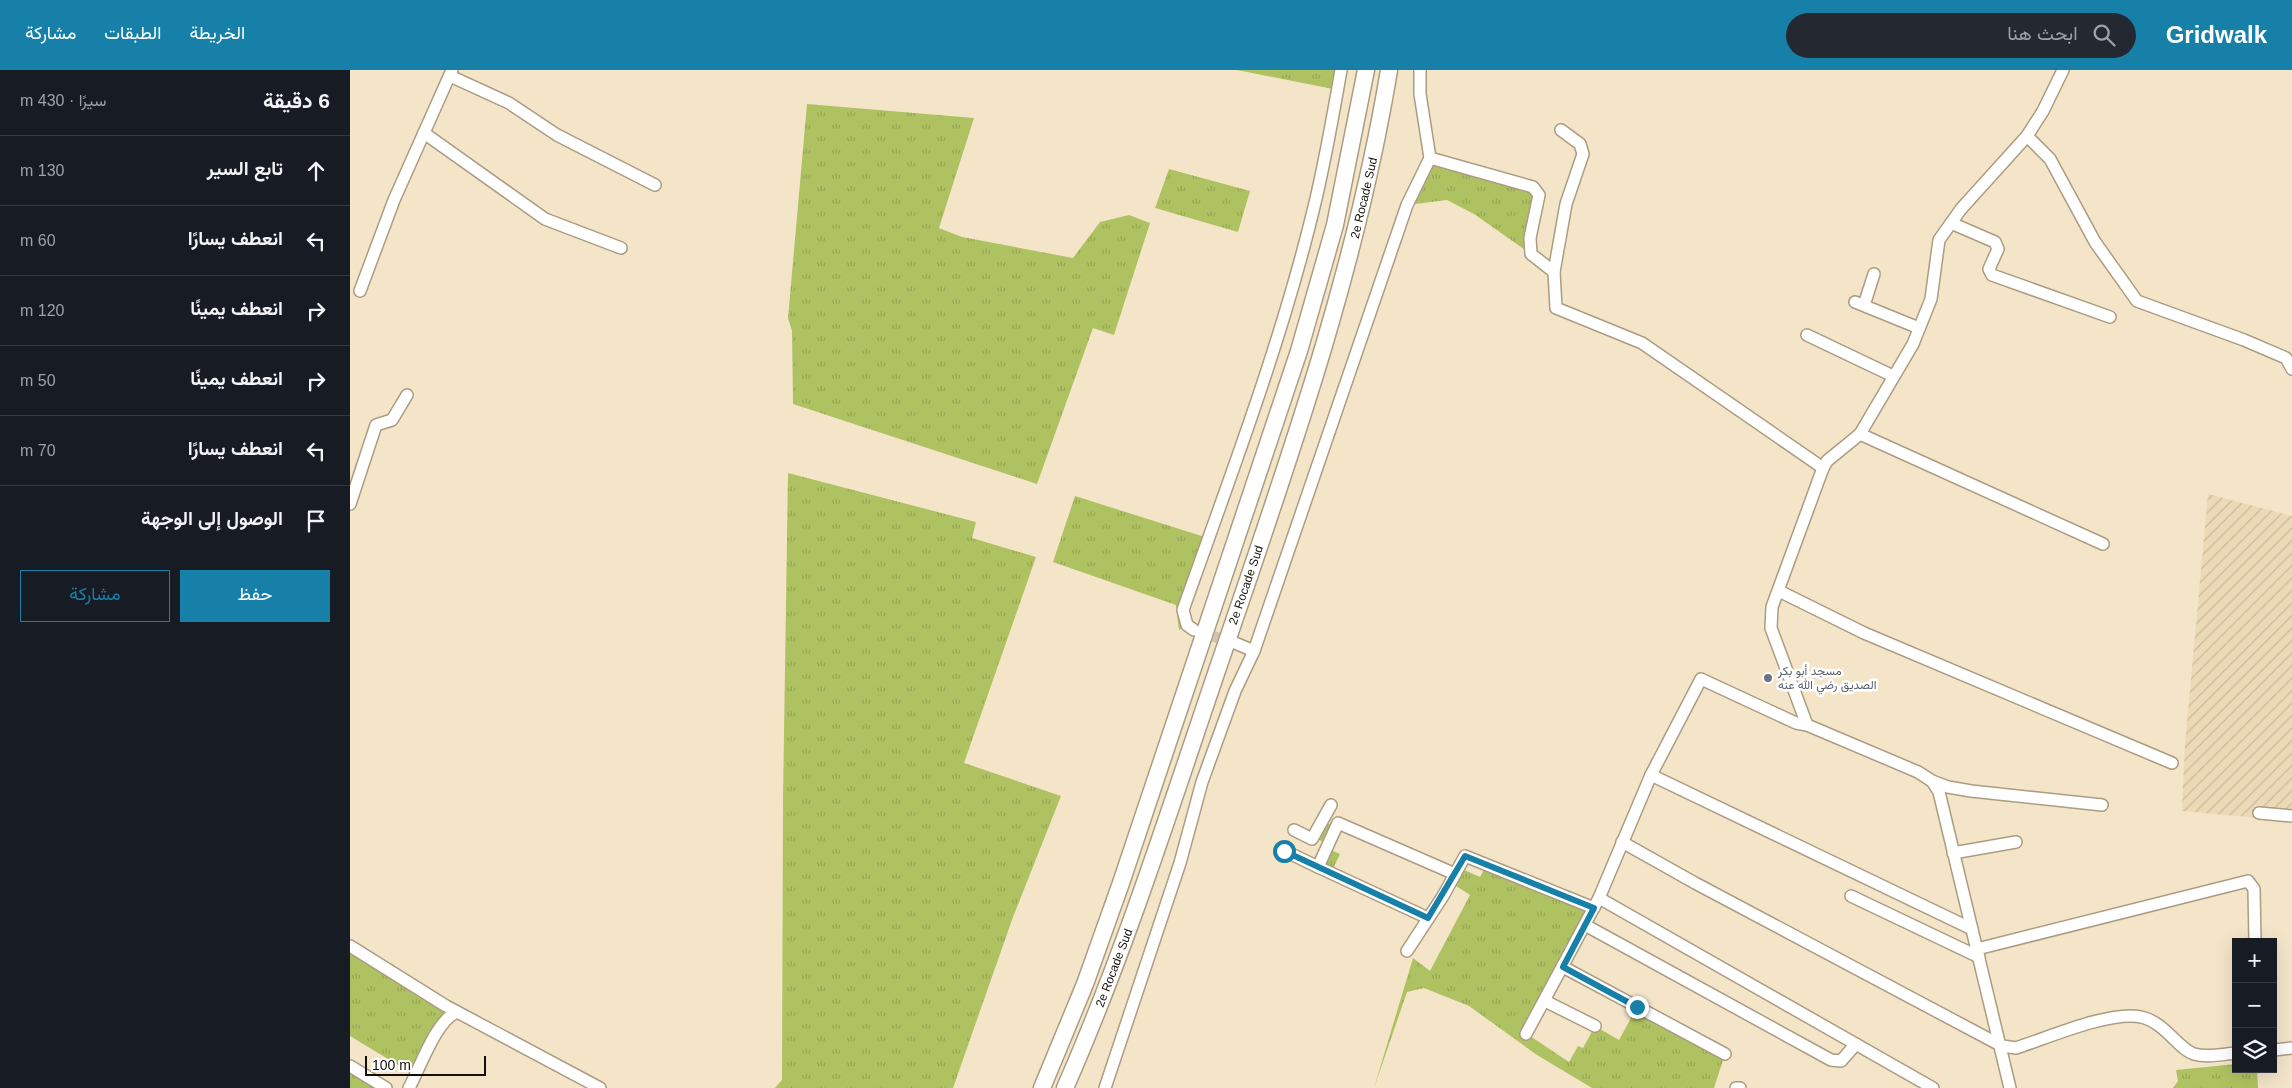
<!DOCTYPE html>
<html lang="ar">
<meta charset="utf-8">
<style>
:root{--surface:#171b24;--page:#242831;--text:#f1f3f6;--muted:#9ea1a6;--line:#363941;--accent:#1680a9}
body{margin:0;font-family:Arial,Vazirmatn,sans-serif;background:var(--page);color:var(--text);direction:rtl}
.controls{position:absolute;right:15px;bottom:15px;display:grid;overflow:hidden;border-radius:0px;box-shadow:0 5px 20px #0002}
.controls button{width:45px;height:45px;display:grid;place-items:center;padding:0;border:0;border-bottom:1px solid var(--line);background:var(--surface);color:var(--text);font:25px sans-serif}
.scale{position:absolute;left:15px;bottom:12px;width:121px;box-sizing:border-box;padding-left:5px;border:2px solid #140f06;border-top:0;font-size:14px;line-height:18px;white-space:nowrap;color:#140f06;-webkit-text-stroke:4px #fff;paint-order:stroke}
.stop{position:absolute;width:15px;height:15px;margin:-11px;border:4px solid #1680a9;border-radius:50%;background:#fff}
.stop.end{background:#1680a9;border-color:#fff;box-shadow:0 1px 5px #0008}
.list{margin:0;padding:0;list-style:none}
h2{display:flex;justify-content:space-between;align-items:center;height:65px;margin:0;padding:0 20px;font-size:21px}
h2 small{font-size:16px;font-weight:400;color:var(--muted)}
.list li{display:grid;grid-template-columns:32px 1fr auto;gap:15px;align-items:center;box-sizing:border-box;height:70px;padding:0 20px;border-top:1px solid var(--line)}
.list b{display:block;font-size:19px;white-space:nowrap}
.list em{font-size:16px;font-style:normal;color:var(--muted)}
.actions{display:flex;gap:10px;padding:15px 20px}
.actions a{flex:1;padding:11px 0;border:1px solid var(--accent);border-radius:0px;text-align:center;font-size:18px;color:var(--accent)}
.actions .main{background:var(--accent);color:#fff}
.icon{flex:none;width:28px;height:28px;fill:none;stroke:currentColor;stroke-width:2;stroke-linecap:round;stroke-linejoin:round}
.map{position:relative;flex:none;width:1942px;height:1018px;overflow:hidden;direction:ltr}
header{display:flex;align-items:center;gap:30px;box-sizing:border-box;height:70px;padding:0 25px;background:var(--accent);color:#fff}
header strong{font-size:24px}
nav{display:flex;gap:28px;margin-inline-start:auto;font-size:18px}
.search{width:350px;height:45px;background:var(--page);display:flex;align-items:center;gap:12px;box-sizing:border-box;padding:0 18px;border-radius:28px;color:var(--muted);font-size:19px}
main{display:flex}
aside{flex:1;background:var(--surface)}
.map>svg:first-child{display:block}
.industrial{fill:url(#industrial-furrows)}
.grass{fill:url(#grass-tufts)}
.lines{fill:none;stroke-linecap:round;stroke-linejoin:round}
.minor-tunnel{stroke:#d2c5ac;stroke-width:11;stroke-dasharray:11 5.5;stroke-linecap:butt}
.minor-casing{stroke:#ab9c82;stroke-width:14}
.highway-casing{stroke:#ab9c82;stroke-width:19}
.minor{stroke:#fff;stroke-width:11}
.highway{stroke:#fff;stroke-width:16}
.route{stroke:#1680a9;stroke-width:6}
.worship-dot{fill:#6b7280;stroke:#fff;stroke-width:2}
.labels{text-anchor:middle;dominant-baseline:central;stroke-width:5;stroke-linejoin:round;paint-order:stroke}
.street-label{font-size:12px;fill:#140f06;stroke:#fff}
.worship-label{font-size:12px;fill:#5b616d;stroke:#fff;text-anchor:start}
</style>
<header>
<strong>Gridwalk</strong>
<div class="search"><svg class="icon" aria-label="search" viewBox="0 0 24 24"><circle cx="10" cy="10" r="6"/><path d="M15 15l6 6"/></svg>ابحث هنا</div>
<nav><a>الخريطة</a><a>الطبقات</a><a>مشاركة</a></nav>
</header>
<main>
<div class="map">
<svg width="1942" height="1018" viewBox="0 0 1942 1018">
<defs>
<pattern id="industrial-furrows" width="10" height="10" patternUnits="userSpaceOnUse" patternTransform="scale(1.25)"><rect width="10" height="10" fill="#ecd9b6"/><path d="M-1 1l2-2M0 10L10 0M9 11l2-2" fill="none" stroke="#cab99b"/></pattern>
<pattern id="grass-tufts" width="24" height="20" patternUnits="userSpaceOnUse" patternTransform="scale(1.25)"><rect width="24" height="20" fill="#afc261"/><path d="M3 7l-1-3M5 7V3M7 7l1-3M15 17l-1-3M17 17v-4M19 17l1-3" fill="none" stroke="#96a653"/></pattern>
</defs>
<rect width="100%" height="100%" fill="#f4e5c9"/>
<path class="industrial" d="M1858,424L1942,446V751L1832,741L1835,674Z"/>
<g class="grass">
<path d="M887,0H991L988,20Z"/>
<path d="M457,34L624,48L589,158L612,167L723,188L750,152L779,145L800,153L764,265L743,258L687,414L443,334L442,261L438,248Z"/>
<path d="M1080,88L1189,125L1181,184L1124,144L1097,130L1057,135Z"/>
<path d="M819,99L900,121L888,162L805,138Z"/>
<path d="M438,403L626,452L622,468L686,487L614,693L711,726L663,847L603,1018H425L432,1010L433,729Z"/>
<path d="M725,426L858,468L833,540L837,555L829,560L826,535L703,492Z"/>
<path d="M973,751L986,757L977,778L990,784L981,803L961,794L973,772L965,767Z"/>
<path d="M1136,795L1244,838L1177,964L1219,992L1228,976L1233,978L1245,956L1269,970L1287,937L1375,984L1364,1018H1242L1187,985L1119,936L1074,918L1057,922L1024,1018L1063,888L1080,901L1120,825L1103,814L1112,799L1130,807Z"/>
<path d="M0,877L96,936L98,945L66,1006L0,966Z"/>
<path d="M1886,994V999H1907L1908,1018H1823L1828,1011L1826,1000Z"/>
<path d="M0,1000L30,1018H0Z"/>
</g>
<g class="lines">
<path class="minor-tunnel" d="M848,561L883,573"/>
<defs>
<g id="minor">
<path d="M1070,0V24L1080,88L1183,117L1189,125L1180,168L1181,184L1204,202L1206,238L1292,273L1473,398"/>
<path d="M100,6L159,33L207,65L305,115"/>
<path d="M74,63L195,149L271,178"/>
<path d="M1677,66L1700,89L1745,172L1787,231L1894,270L1936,288L1942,299"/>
<path d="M1601,153L1645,172L1648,179L1639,199L1642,205L1760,247"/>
<path d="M1204,202L1216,134L1233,84L1230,74L1211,60"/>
<path d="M10,221L44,130L102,0"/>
<path d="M1505,232L1569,258"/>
<path d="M1514,235L1524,204"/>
<path d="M1457,265L1543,306"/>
<path d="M1510,364L1753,474"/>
<path d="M0,434L26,355L42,350L57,325"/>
<path d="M1429,521L1514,563L1822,693"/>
<path d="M844,560L837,555L833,540C880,407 931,274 964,137C975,92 983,46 991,0"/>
<path d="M885,573L904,581"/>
<path d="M1301,705L1622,859"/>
<path d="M1582,711L1598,717L1621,721L1752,735"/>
<path d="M1909,743L1942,746"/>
<path d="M944,760L962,769L981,735"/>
<path d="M1272,772L1345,813L1652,976L1666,978C1697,968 1761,940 1791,947C1815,952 1828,979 1844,984C1857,988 1873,984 1886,983"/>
<path d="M935,781L968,797"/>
<path d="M1603,783L1666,772"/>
<path d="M1501,826L1629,887"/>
<path d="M1249,828L1583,1018"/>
<path d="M1078,848L968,797L988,753L1105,804"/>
<path d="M1235,855L1481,990L1491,991L1506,974"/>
<path d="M0,876L96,936L250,1018"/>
<path d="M1627,879L1898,811L1904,819L1905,872"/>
<path d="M1057,881L1093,826L1115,786L1244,838"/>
<path d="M1213,897L1375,984"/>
<path d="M1195,931L1245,956"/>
<path d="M1176,964L1249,828L1301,705L1351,609L1446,653L1457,655"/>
<path d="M1923,980L1942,978"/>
<path d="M0,996L36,1018"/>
<path d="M59,1018C70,998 86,950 107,942"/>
<path d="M755,1018L830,793L852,712L885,621L904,581L1057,135L1080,88"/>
<path d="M1386,1018H1390"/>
<path d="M1660,1018L1589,722L1582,711L1568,702L1457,655L1421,558L1422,537L1473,398L1477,391L1510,364L1563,274L1581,229L1589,170L1611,139L1677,66L1693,41L1713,0"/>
</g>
<g id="highway">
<path d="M692,1018L735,914L771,813L949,281L985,155L1016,0"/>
<path d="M715,1018C777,877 823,729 873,583C938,392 1006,201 1039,0"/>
</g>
</defs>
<use href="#minor" class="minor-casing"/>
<use href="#highway" class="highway-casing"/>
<use href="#minor" class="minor"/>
<use href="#highway" class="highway"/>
</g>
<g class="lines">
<path class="route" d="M934,781L1078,848L1115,786L1244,838L1213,897L1287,937"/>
</g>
<circle class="worship-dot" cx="1418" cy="608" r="5"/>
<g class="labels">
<g class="street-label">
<text transform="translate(1014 128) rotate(-77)">2e Rocade Sud</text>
<text transform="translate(896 515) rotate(-71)">2e Rocade Sud</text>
<text transform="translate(764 898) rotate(-69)">2e Rocade Sud</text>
</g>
<g class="worship-label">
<text x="1428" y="601">مسجد أبو بكر<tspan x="1428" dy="14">الصديق رضي الله عنه</tspan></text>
</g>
</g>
</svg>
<div class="controls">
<button>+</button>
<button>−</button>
<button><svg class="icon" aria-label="layers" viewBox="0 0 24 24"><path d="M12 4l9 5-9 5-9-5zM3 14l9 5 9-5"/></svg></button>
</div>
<div class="scale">100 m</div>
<div class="stop" style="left:934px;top:781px"></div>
<div class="stop end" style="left:1287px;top:937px"></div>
</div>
<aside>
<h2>6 دقيقة<small>سيرًا · 430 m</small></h2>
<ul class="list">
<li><svg class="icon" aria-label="ahead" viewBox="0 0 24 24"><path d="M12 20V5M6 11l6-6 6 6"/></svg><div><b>تابع السير</b></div><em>130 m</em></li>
<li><svg class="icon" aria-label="left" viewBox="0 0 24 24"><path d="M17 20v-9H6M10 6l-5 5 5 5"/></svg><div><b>انعطف يسارًا</b></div><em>60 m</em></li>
<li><svg class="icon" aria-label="right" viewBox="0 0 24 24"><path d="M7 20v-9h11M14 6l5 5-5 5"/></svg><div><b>انعطف يمينًا</b></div><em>120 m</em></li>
<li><svg class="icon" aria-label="right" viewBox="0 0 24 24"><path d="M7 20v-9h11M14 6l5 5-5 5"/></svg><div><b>انعطف يمينًا</b></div><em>50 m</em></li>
<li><svg class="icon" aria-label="left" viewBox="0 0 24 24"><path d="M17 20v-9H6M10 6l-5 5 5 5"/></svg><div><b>انعطف يسارًا</b></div><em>70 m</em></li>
<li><svg class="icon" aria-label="arrive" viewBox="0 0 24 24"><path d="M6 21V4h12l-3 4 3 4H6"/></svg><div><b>الوصول إلى الوجهة</b></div></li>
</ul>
<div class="actions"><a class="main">حفظ</a><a>مشاركة</a></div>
</aside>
</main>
